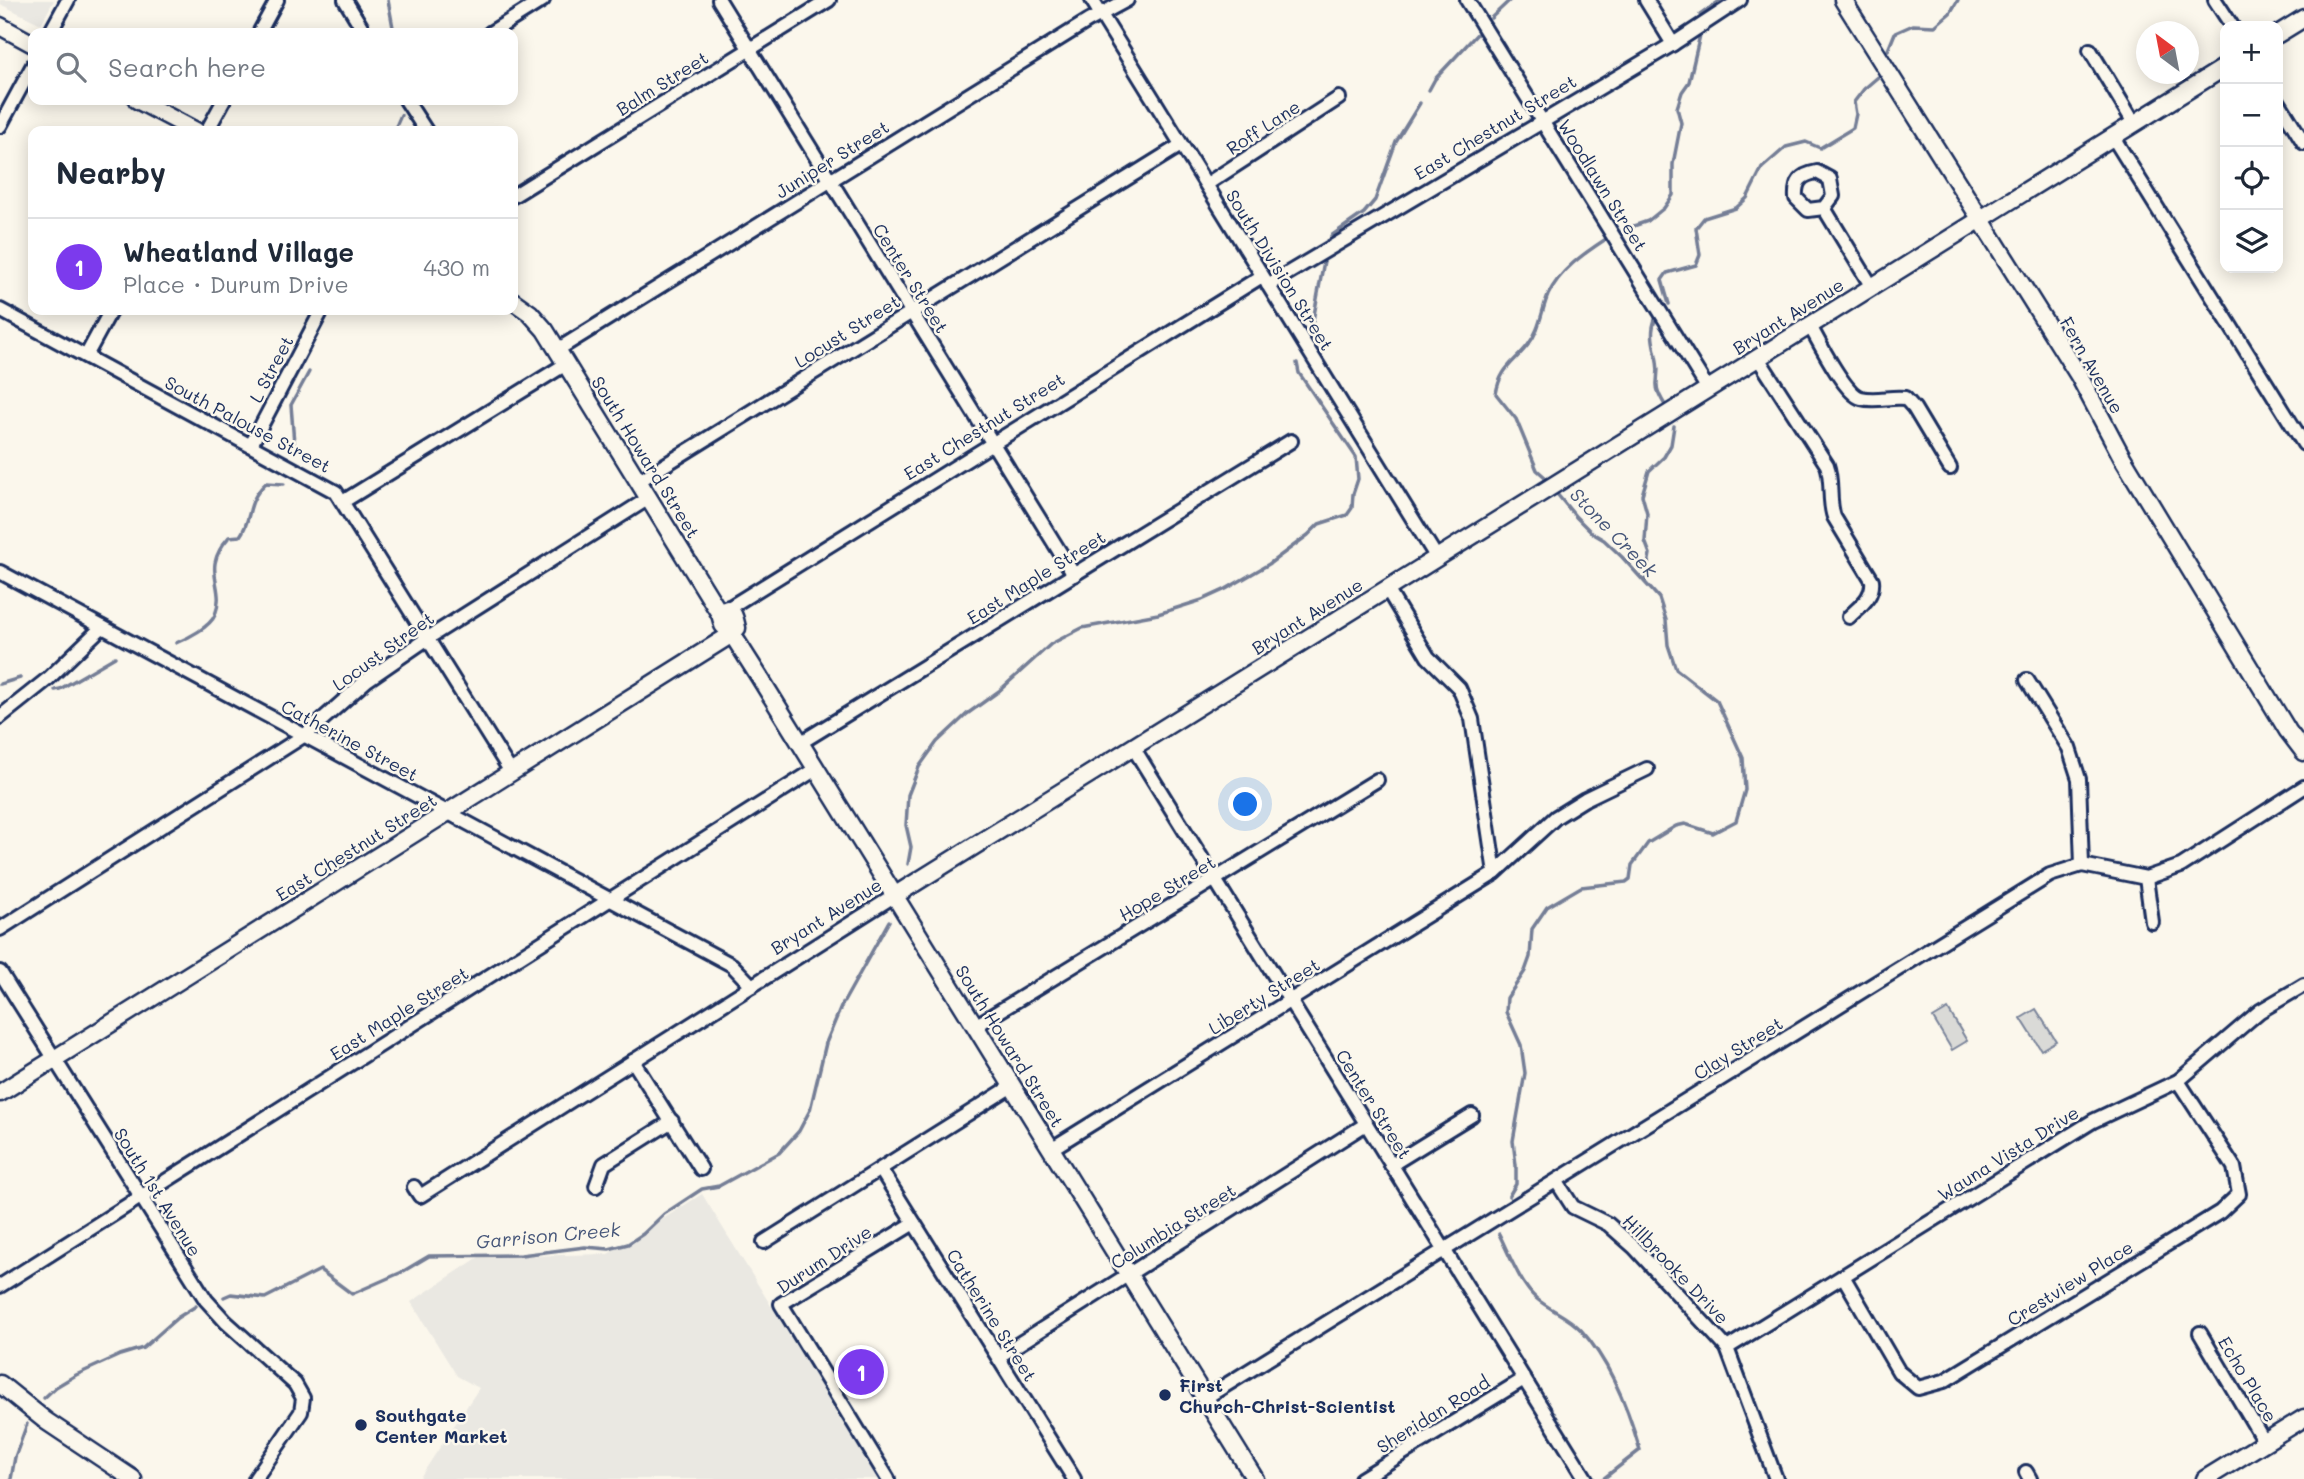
<!DOCTYPE html>
<meta charset="utf-8">
<style>
:root{--surface:#fff;--page:#f2f2f3;--text:#1f2937;--muted:#747a83;--line:#e0e1e3;--accent:#7c3aed}
body{margin:0;font-family:Mali,sans-serif;background:var(--page);color:var(--text)}
.controls{position:absolute;right:21px;top:21px;display:grid;overflow:hidden;border-radius:14px;box-shadow:0 4px 18px #0003}
.controls button{width:63px;height:63px;display:grid;place-items:center;padding:0;border:0;border-bottom:2px solid var(--line);background:var(--surface);color:var(--text);font:35px sans-serif}
.compass{position:absolute;left:2136px;top:21px;width:63px;height:63px;border-radius:50%;background:var(--surface);box-shadow:0 4px 18px #0003;rotate:328deg}
.you{position:absolute;left:1246px;top:805px;width:24px;height:24px;margin:-18px;border:5px solid #fff;border-radius:50%;background:#1a73e8;box-shadow:0 0 0 10px #1a73e833}
.badge{display:grid;place-items:center;width:46px;height:46px;border-radius:50%;background:var(--accent);color:#fff;font-size:23px;font-weight:700}
.pin{position:absolute;translate:-50% -50%;border:4px solid #fff;box-shadow:0 2px 7px #0006}
.list{margin:0;padding:0;list-style:none}
h2{display:flex;justify-content:space-between;align-items:center;height:91px;margin:0;padding:0 28px;font-size:30px}
h2 small{font-size:23px;font-weight:400;color:var(--muted)}
.list li{display:grid;grid-template-columns:46px 1fr auto;gap:21px;align-items:center;box-sizing:border-box;height:98px;padding:0 28px;border-top:2px solid var(--line)}
.list b{display:block;font-size:26px;white-space:nowrap}
.list p{margin:0;font-size:23px;white-space:nowrap;color:var(--muted)}
.list em{font-size:23px;font-style:normal;color:var(--muted)}
.icon{flex:none;width:38px;height:38px;fill:none;stroke:currentColor;stroke-width:2;stroke-linecap:round;stroke-linejoin:round}
.map{position:relative;flex:none;width:2304px;height:1479px;overflow:hidden}
.search{position:absolute;background:var(--surface);box-shadow:0 4px 18px #0003;left:28px;top:28px;width:490px;height:77px;display:flex;align-items:center;gap:18px;box-sizing:border-box;padding:0 24px;border-radius:14px;color:var(--muted);font-size:26px}
.panel{position:absolute;background:var(--surface);box-shadow:0 4px 18px #0003;left:28px;top:126px;width:490px;height:189px;border-radius:14px}
.map>svg:first-child{display:block}
.built{fill:#eae8e2}
.garden{fill:#dadad7;stroke:#7a849a;stroke-width:2}
.lines{fill:none;stroke-linecap:round;stroke-linejoin:round}
.stream{stroke:#747e96;stroke-width:3.5}
.minor-casing{stroke:#1b2f5e;stroke-width:18}
.major-casing{stroke:#1b2f5e;stroke-width:21}
.minor{stroke:#fbf7ec;stroke-width:12}
.major{stroke:#fbf7ec;stroke-width:16}
.poi-dot{fill:#1b2f5e;stroke:#fbf7ec;stroke-width:2.5}
.labels{text-anchor:middle;dominant-baseline:central;stroke-width:5;stroke-linejoin:round;paint-order:stroke}
.street-label{font-size:18px;fill:#1b2f5e;stroke:#fbf7ec}
.poi-label{font-size:18px;font-weight:bold;fill:#1b2f5e;stroke:#fbf7ec;text-anchor:start}
.water-label{font-size:19px;font-style:italic;fill:#47577a;stroke:#fbf7ec}
</style>
<div class="map">
<svg width="2304" height="1479" viewBox="0 0 2304 1479">
<rect width="100%" height="100%" fill="#fbf7ec"/>
<filter id="ink" filterUnits="userSpaceOnUse"><feTurbulence type="fractalNoise" baseFrequency=".0143" numOctaves="2"/><feDisplacementMap in="SourceGraphic" scale="14" xChannelSelector="R" yChannelSelector="G"/><feConvolveMatrix kernelMatrix="1 2 1 2 8 2 1 2 1" color-interpolation-filters="sRGB"/></filter>
<g filter="url(#ink)">
<g class="built">
<path d="M0,0H54L41,24L0,4Z"/>
<path d="M702,1194L878,1479H419L479,1388L457,1376L411,1302L479,1257L608,1254Z"/>
</g>
<g class="garden">
<path d="M1948,1009L1967,1041L1952,1050L1933,1018Z"/>
<path d="M2036,1009L2056,1041L2041,1050L2021,1018Z"/>
</g>
<g class="lines">
<g class="stream">
<path d="M388,0L394,33"/>
<path d="M1700,15L1721,0"/>
<path d="M1491,18L1510,0"/>
<path d="M1888,50L1895,33L1913,25L1935,26L1950,13L1958,0"/>
<path d="M1429,90L1435,79L1477,34"/>
<path d="M394,131L401,115"/>
<path d="M1625,229L1648,221L1664,208L1673,195V164L1681,123L1677,108L1682,92L1689,82L1700,35"/>
<path d="M1331,236L1364,213L1375,200L1396,142L1420,103"/>
<path d="M1669,304L1662,280L1667,273L1696,265L1700,255L1696,228L1704,218L1736,208L1747,198L1762,168L1786,147L1806,142L1820,148L1853,128L1856,114L1854,102L1864,89L1878,77"/>
<path d="M1656,317C1649,334 1654,344 1657,361C1661,383 1650,381 1665,405"/>
<path d="M1312,326L1324,261"/>
<path d="M294,443L291,405L309,372"/>
<path d="M1545,477L1537,470L1516,419L1496,394C1500,368 1513,364 1528,345C1540,330 1541,312 1548,295C1560,270 1583,254 1606,239"/>
<path d="M1645,582L1650,554L1645,541L1647,513L1642,495L1649,471L1664,457L1671,445L1674,426"/>
<path d="M176,643C188,638 210,627 215,615C227,585 199,571 229,537L240,536C253,518 245,503 266,483L284,484"/>
<path d="M0,684L20,678"/>
<path d="M55,690L60,689L115,657"/>
<path d="M908,864L911,847L906,825L908,795L919,767L937,742L967,714L999,691L1051,644L1082,628L1158,614L1202,600L1226,589L1269,564L1308,535L1319,524L1347,515L1352,508L1353,494L1358,479L1356,457L1299,373L1297,363"/>
<path d="M1509,1196L1516,1184V1165L1513,1141L1525,1073L1521,1045L1506,1012L1507,998L1525,971L1530,957L1532,929L1547,907L1581,887L1626,882L1630,879L1632,865L1648,843L1676,826L1685,824L1713,833L1736,821L1745,790L1743,758L1717,701L1676,669L1668,645L1666,620L1659,598L1622,557L1604,540L1592,533L1576,517L1557,494"/>
<path d="M1499,1234C1508,1252 1521,1286 1537,1299C1550,1310 1568,1316 1581,1330C1610,1362 1628,1408 1640,1450L1603,1479"/>
<path d="M224,1297L231,1294L265,1298L320,1270L352,1294L402,1272L429,1256L521,1255L585,1247L609,1249L628,1244L643,1234L664,1214L702,1189L719,1186L779,1153L799,1131L810,1110L826,1043L841,1007L889,921"/>
<path d="M44,1398L56,1387L76,1375L120,1355L143,1348L177,1318L196,1306"/>
<path d="M11,1479L15,1457L27,1424"/>
</g>
<defs>
<g id="minor">
<path d="M345,0L365,33"/>
<path d="M719,0L1074,575"/>
<path d="M1092,0L1437,558"/>
<path d="M1467,0L1708,389"/>
<path d="M1646,0L1673,44"/>
<path d="M2215,0L2232,26"/>
<path d="M50,33L68,0"/>
<path d="M259,33L277,0"/>
<path d="M490,33L543,0"/>
<path d="M2090,50L2134,123"/>
<path d="M406,100L426,131"/>
<path d="M2278,101L2304,143"/>
<path d="M0,126L33,65"/>
<path d="M207,131L224,100"/>
<path d="M2113,137L2304,444"/>
<path d="M1207,184L1339,98"/>
<path d="M513,196L829,0"/>
<path d="M1824,208L1808,210L1796,198C1795,182 1800,175 1817,172L1830,179L1833,196L1824,208L1872,287"/>
<path d="M1268,285L1673,44L1740,0"/>
<path d="M0,310L336,492L511,772"/>
<path d="M1810,326C1819,342 1845,394 1861,398C1876,402 1890,396 1905,398L1914,408L1950,468"/>
<path d="M557,350L1088,21L1127,0"/>
<path d="M86,356L111,310"/>
<path d="M1758,358L1827,465C1833,482 1828,500 1834,517L1872,580C1874,597 1860,606 1849,617"/>
<path d="M251,445L322,310"/>
<path d="M639,481L1181,145"/>
<path d="M344,501L566,364"/>
<path d="M0,572L732,965L752,986"/>
<path d="M1387,589L1428,657L1459,688L1472,719L1495,873"/>
<path d="M727,609L1262,276"/>
<path d="M2027,680L2069,748L2079,779L2082,865"/>
<path d="M0,717L49,678L102,627"/>
<path d="M800,743L1291,441"/>
<path d="M1133,747L1586,1479"/>
<path d="M2146,878L2152,922"/>
<path d="M0,929L305,735L367,680L428,638L649,498"/>
<path d="M0,972L206,1300L226,1322L295,1384L303,1398L301,1412L255,1479"/>
<path d="M975,1026L1377,780"/>
<path d="M633,1061L701,1169"/>
<path d="M1051,1149L1495,873L1556,817L1585,799L1647,769"/>
<path d="M1391,1165L1472,1115"/>
<path d="M881,1170L1074,1479"/>
<path d="M1557,1182L1573,1207L1608,1224L1634,1247L1727,1348L1776,1479"/>
<path d="M596,1186L604,1164L672,1121"/>
<path d="M414,1187L420,1196L894,896"/>
<path d="M764,1242L1012,1086"/>
<path d="M1843,1276L1899,1372L1918,1388L1944,1381L2220,1212L2239,1194L2234,1167L2178,1081"/>
<path d="M0,1286L816,769"/>
<path d="M2200,1333L2265,1443"/>
<path d="M1727,1348L2093,1121L2178,1081L2260,1011L2304,985"/>
<path d="M998,1357L1366,1124"/>
<path d="M1205,1398L2050,875L2082,865L2146,878L2181,866L2304,787"/>
<path d="M2026,1472L2030,1479"/>
<path d="M888,1479L781,1304L914,1223"/>
<path d="M1361,1479L1524,1379"/>
</g>
<g id="major">
<path d="M1843,0L2079,376L2122,457L2288,731L2304,752"/>
<path d="M0,26L33,44"/>
<path d="M2278,34L2304,18"/>
<path d="M137,100L196,131"/>
<path d="M513,301L530,313L545,330L720,614"/>
<path d="M732,634L737,628C735,620 735,613 727,609L720,614L723,625L732,634L760,678L1255,1479"/>
<path d="M894,896L2225,67"/>
<path d="M0,1093L732,634"/>
<path d="M0,1384L46,1421L133,1479"/>
<path d="M2205,1479L2304,1418"/>
</g>
</defs>
<use href="#minor" class="minor-casing"/>
<use href="#major" class="major-casing"/>
<use href="#minor" class="minor"/>
<use href="#major" class="major"/>
</g>
</g>
<g class="poi-dot">
<circle cx="1165" cy="1395" r="7"/>
<circle cx="361" cy="1425" r="7"/>
</g>
<g class="labels">
<g class="street-label">
<text transform="translate(662 83) rotate(-32)">Balm Street</text>
<text transform="translate(1263 127) rotate(-33)">Roff Lane</text>
<text transform="translate(1495 127) rotate(-31)">East Chestnut Street</text>
<text transform="translate(832 159) rotate(-32)">Juniper Street</text>
<text transform="translate(1603 185) rotate(58)">Woodlawn Street</text>
<text transform="translate(1280 270) rotate(58)">South Division Street</text>
<text transform="translate(911 278) rotate(58)">Center Street</text>
<text transform="translate(1788 316) rotate(-32)">Bryant Avenue</text>
<text transform="translate(847 331) rotate(-32)">Locust Street</text>
<text transform="translate(2092 365) rotate(60)">Fern Avenue</text>
<text transform="translate(271 369) rotate(-62)">L Street</text>
<text transform="translate(248 424) rotate(28)">South Palouse Street</text>
<text transform="translate(984 426) rotate(-32)">East Chestnut Street</text>
<text transform="translate(646 457) rotate(58)">South Howard Street</text>
<text transform="translate(1036 577) rotate(-32)">East Maple Street</text>
<text transform="translate(1307 616) rotate(-32)">Bryant Avenue</text>
<text transform="translate(383 651) rotate(-36)">Locust Street</text>
<text transform="translate(350 740) rotate(28)">Catherine Street</text>
<text transform="translate(356 847) rotate(-32)">East Chestnut Street</text>
<text transform="translate(1167 888) rotate(-31)">Hope Street</text>
<text transform="translate(826 916) rotate(-32)">Bryant Avenue</text>
<text transform="translate(1264 996) rotate(-32)">Liberty Street</text>
<text transform="translate(399 1013) rotate(-32)">East Maple Street</text>
<text transform="translate(1010 1046) rotate(58)">South Howard Street</text>
<text transform="translate(1738 1048) rotate(-32)">Clay Street</text>
<text transform="translate(1374 1104) rotate(58)">Center Street</text>
<text transform="translate(2008 1153) rotate(-32)">Wauna Vista Drive</text>
<text transform="translate(158 1192) rotate(58)">South 1st Avenue</text>
<text transform="translate(1173 1226) rotate(-32)">Columbia Street</text>
<text transform="translate(824 1259) rotate(-33)">Durum Drive</text>
<text transform="translate(1676 1269) rotate(46)">Hillbrooke Drive</text>
<text transform="translate(2070 1283) rotate(-32)">Crestview Place</text>
<text transform="translate(992 1315) rotate(58)">Catherine Street</text>
<text transform="translate(2248 1379) rotate(59)">Echo Place</text>
<text transform="translate(1433 1414) rotate(-32)">Sheridan Road</text>
</g>
<g class="poi-label">
<text x="1179" y="1385">First<tspan x="1179" dy="21">Church-Christ-Scientist</tspan></text>
<text x="375" y="1415">Southgate<tspan x="375" dy="21">Center Market</tspan></text>
</g>
<g class="water-label">
<text transform="translate(1614 532) rotate(46)">Stone Creek</text>
<text transform="translate(548 1235) rotate(-5)">Garrison Creek</text>
</g>
</g>
</svg>
<div class="controls">
<button>+</button>
<button>−</button>
<button><svg class="icon" aria-label="locate" viewBox="0 0 24 24"><circle cx="12" cy="12" r="6"/><path d="M12 2v4M12 18v4M2 12h4M18 12h4"/></svg></button>
<button><svg class="icon" aria-label="layers" viewBox="0 0 24 24"><path d="M12 4l9 5-9 5-9-5zM3 14l9 5 9-5"/></svg></button>
</div>
<svg class="compass" viewBox="-18 -18 36 36"><path d="M0-13l5 13h-10z" fill="#e53935"/><path d="M0 13l5-13h-10z" fill="#747a83"/></svg>
<div class="you"></div>
<div class="pin badge" style="left:861px;top:1372px">1</div>
<div class="search"><svg class="icon" aria-label="search" viewBox="0 0 24 24"><circle cx="10" cy="10" r="6"/><path d="M15 15l6 6"/></svg>Search here</div>
<section class="panel">
<h2>Nearby<small></small></h2>
<ul class="list">
<li><span class="badge">1</span><div><b>Wheatland Village</b><p>Place · Durum Drive</p></div><em>430 m</em></li>
</ul>
</section>
</div>
